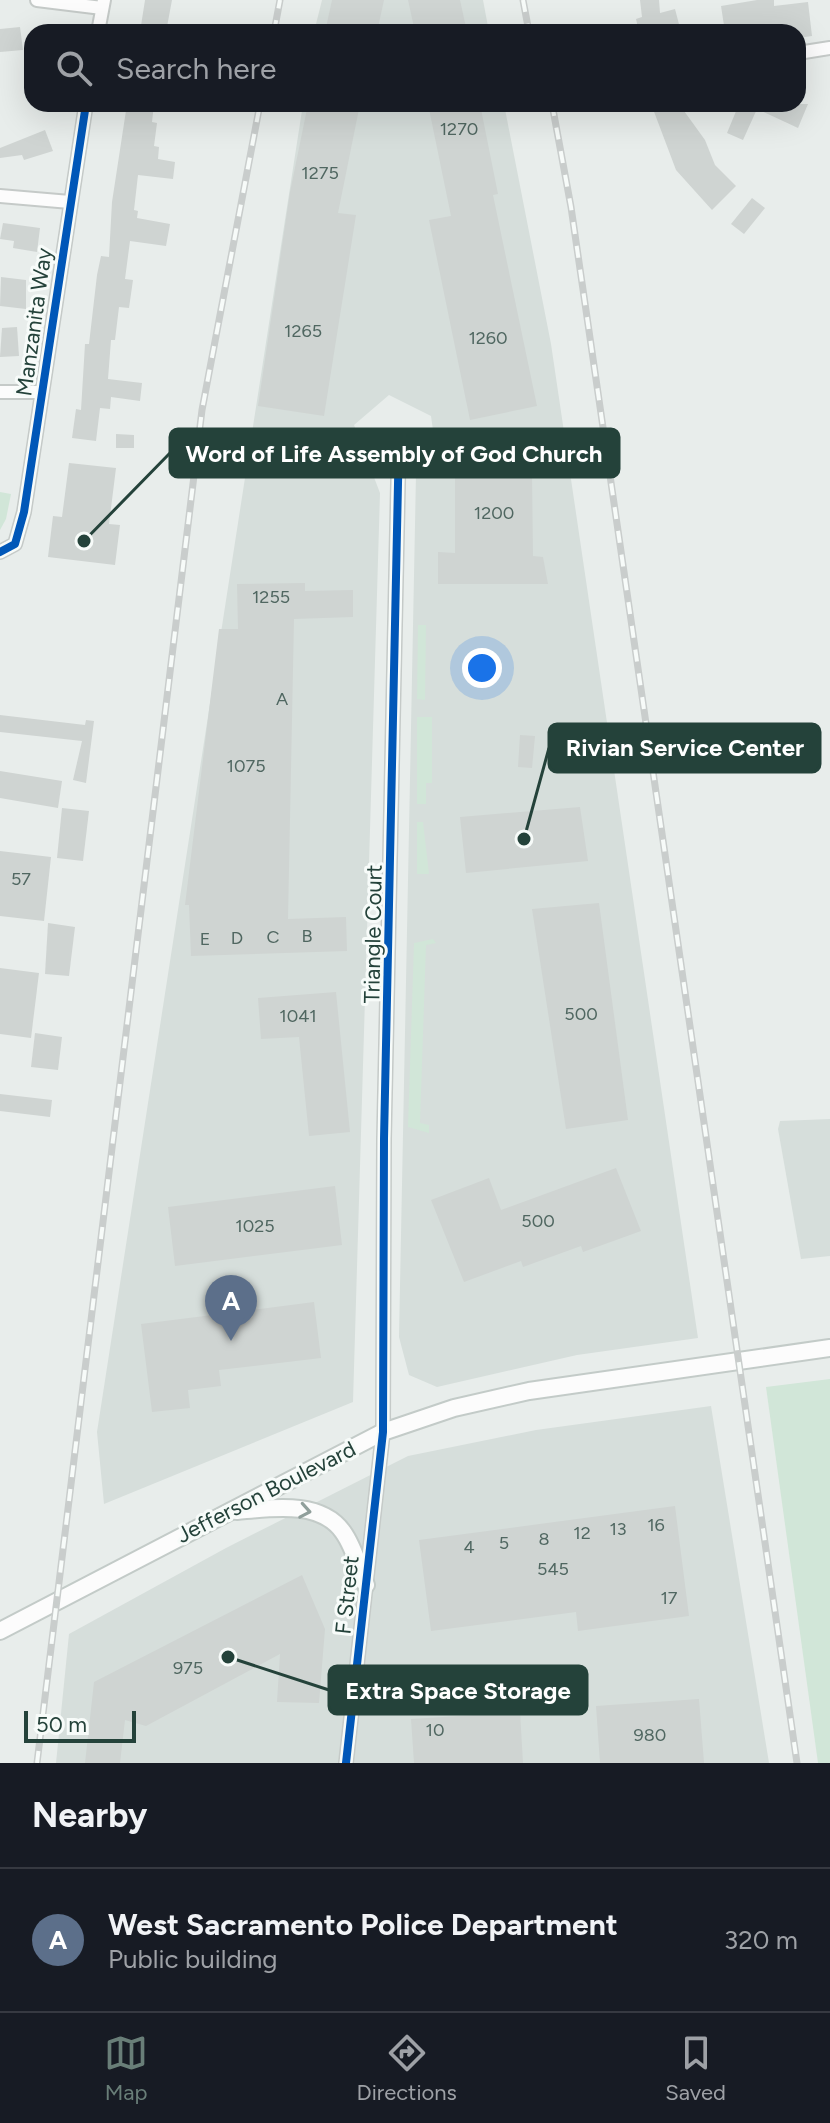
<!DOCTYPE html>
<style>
:root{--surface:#171b24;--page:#20242c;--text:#f1f3f6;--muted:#9ea1a6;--line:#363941;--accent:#697e78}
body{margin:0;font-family:Figtree,sans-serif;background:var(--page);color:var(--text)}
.scale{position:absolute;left:24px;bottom:20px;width:112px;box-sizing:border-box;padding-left:8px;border:4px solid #24423a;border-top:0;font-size:22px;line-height:28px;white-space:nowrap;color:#24423a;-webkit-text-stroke:6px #f7fbf9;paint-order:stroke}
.you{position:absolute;left:482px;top:668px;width:28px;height:28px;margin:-20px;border:6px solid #fff;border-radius:50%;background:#1a73e8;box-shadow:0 0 0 12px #1a73e833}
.badge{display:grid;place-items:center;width:52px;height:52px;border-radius:50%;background:var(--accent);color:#fff;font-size:26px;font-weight:700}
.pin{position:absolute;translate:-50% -66px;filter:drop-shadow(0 2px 4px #0008)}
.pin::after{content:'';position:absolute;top:42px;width:28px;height:24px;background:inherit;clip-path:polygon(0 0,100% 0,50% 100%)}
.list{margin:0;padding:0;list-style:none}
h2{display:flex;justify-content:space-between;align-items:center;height:104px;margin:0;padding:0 32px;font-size:34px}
h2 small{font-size:26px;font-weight:400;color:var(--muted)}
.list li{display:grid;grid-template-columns:52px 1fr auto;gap:24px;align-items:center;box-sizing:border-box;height:144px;padding:0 32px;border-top:2px solid var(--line)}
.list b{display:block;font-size:30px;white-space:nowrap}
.list p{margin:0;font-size:26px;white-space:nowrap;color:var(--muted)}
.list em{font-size:26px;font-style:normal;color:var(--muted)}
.icon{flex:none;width:44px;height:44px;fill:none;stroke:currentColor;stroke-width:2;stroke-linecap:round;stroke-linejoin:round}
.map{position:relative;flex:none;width:830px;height:1763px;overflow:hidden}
.search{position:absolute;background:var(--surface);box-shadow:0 8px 32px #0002;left:24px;right:24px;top:24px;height:88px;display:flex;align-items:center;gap:20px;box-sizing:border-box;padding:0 28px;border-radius:24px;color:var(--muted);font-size:30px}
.sheet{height:248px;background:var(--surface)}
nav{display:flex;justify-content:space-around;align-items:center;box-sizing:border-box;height:112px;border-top:2px solid var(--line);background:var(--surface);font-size:22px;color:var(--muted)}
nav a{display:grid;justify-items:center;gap:4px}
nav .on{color:var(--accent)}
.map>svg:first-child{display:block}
.built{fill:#d6dedb}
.green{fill:#d1e6d8}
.building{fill:#cfd4d2}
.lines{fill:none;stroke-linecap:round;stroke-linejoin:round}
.minor-casing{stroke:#c5cac8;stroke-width:16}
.secondary-casing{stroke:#c3cbc8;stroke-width:20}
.minor{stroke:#fcfcfc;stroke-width:12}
.secondary{stroke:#fcfcfc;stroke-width:16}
.rail-casing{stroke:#c9cdcc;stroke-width:7}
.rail{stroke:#f7fbf9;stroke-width:4;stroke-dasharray:12;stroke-linecap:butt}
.cycleway-casing{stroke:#f7fbf9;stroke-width:13}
.cycleway{stroke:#0057b8;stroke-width:8}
.oneway{stroke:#909f9b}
.labels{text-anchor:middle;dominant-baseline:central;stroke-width:6;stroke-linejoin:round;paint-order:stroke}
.number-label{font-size:18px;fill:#506761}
.street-label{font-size:22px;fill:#24423a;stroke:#f7fbf9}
.leader{fill:none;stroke:#24423a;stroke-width:3}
.callout-dot{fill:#24423a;stroke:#f7fbf9;stroke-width:3}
.callout{fill:#24423a;stroke:#24423a;stroke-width:3}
.callout-label{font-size:24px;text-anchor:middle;font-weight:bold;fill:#fff}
</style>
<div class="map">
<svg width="830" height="1763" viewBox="0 0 830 1763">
<rect width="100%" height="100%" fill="#e8edeb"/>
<g class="built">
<path d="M322,0H483L489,32H314Z"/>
<path d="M303,104H504L551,344L698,1338L577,1355L437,1387L409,1375L399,1337L416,474L436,451L431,416L389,395L354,425L380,493L353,1402L104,1504L97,1432Z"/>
<path d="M830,1119V1256L801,1259L778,1129L780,1121Z"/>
<path d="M711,1406L769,1763H56L69,1634L226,1548L408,1456L536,1430Z"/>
</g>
<g class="green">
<path d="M0,492L11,494L6,519L0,530Z"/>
<path d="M418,625H426L425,700L417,699Z"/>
<path d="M417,717H432V783H426V804H417Z"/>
<path d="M417,822H423L429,874H417Z"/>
<path d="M433,939L436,943L426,945L420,1123L429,1125V1133L408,1127L414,943Z"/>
<path d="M830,1379V1763H818L766,1387Z"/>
</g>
<g class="building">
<path d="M145,0H172L166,32H140Z"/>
<path d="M332,0H384L377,32H325Z"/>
<path d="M408,0H460L467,32H415Z"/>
<path d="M640,0H659L660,13L675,9L680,28L639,32L636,19L642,17Z"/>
<path d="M757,0H774V6L808,2L812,36L798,38V32H725L721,6Z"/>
<path d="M20,27L23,50L0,52V29Z"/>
<path d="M127,104H154L152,122L157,123L154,146L159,147L158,159L175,162L173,179L138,175L134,210L138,211L137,218L170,224L166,246L130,241L125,279L133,280L129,308L119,307L115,340H111L108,379L142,383L140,401L111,397L110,409L100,408L96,441L72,438L76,409L81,410L85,344H89L97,275L101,256L109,257L112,202Z"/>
<path d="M308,104H360L338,213L356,215L324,416L258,406L290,192Z"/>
<path d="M428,104H480L498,194L493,195L537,406L470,420L429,220L451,216Z"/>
<path d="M670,104H679L705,140L715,165L736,186L712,210L676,170L653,109Z"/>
<path d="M739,104H808L798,128L757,109L743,140L727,133Z"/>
<path d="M45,130L53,151L24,160L22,155L0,158V148Z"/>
<path d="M752,198L765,208L744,234L731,224Z"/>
<path d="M3,223L40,228L37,252L13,248L14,241L0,239Z"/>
<path d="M1,277L26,280V309L0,306Z"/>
<path d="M17,327L19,356L0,357L2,328Z"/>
<path d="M116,434L134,435V448H116Z"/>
<path d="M69,463L116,468L109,524L120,525L115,565L48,557L53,516L62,517Z"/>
<path d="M455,473L532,474L533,556L543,557L548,584H438V552L455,553Z"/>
<path d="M305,583V591L353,590V617L294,619L288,919L346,917L347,951L191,956L189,905H185L219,629H238L237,584Z"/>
<path d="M0,715L85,725L86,720L94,721L86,783L73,780L82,741L0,732Z"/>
<path d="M520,735L535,736L532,768L518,767Z"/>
<path d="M0,771L62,781L58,808L0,798Z"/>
<path d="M580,807L588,861L466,873L460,817Z"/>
<path d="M62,808L89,811L83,861L57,858Z"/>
<path d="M0,851L51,857L44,921L0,916Z"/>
<path d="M599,903L628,1120L566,1129L532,909Z"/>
<path d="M48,923L75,927L69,976L45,974Z"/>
<path d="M0,968L39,973L31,1038L0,1034Z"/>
<path d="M336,992L350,1132L309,1136L299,1037L261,1039L258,998Z"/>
<path d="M35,1033L62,1037L58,1070L31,1067Z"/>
<path d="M0,1094L52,1100L50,1117L0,1111Z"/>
<path d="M616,1168L641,1231L583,1252L581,1246L523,1267L521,1261L464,1282L431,1200L489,1178L501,1210Z"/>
<path d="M335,1186L342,1245L175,1266L168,1207Z"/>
<path d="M314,1302L321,1358L219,1370L221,1386L188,1390L190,1408L152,1412L141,1324Z"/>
<path d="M675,1506L689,1616L578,1631L576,1612L431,1631L419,1540Z"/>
<path d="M302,1575L325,1629L319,1703L277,1702L280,1654L146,1726L125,1720L120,1763H85L94,1682Z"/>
<path d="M699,1699L704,1763H600L596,1706Z"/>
<path d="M520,1712L523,1763H414L411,1719Z"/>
</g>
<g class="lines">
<defs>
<g id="minor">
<path d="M37,0L102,8"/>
<path d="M98,32L104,0"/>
<path d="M798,53L830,48"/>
<path d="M0,196L70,202"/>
<path d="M0,392H41"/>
<path d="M0,552L15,544L24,512L86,104"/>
<path d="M346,1763L383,1432L384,1139L399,437"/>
</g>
<g id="secondary">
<path d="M237,1511C271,1508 321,1500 343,1532C354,1547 359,1568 366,1585"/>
<path d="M0,1631L383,1432L454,1408L529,1391L830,1348"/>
</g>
</defs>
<use href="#minor" class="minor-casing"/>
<use href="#secondary" class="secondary-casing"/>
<use href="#minor" class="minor"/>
<use href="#secondary" class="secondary"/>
<defs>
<g id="rail">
<path d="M523,0L529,32"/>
<path d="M274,32L280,0"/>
<path d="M552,104L571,207L797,1763"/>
<path d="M37,1763L202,410L260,104"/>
</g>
</defs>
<use href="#rail" class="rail-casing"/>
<use href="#rail" class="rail"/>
<defs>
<g id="cycleway">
<path d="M0,552L15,544L24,512L86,104"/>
<path d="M346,1763L383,1432L384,1139L399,437"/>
</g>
</defs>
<use href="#cycleway" class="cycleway-casing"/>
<use href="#cycleway" class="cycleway"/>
</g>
<defs><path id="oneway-chevron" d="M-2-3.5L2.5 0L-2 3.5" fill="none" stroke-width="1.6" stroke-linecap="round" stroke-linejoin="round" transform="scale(2)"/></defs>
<use class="oneway" href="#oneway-chevron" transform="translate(305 1511) rotate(10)"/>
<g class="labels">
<g class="number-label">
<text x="459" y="129">1270</text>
<text x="320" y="173">1275</text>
<text x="303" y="331">1265</text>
<text x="488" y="338">1260</text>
<text x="494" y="513">1200</text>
<text x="271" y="597">1255</text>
<text x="282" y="699">A</text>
<text x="246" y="766">1075</text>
<text x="21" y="879">57</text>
<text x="307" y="936">B</text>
<text x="273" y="937">C</text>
<text x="237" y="938">D</text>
<text x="205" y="939">E</text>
<text x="581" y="1014">500</text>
<text x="298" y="1016">1041</text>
<text x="538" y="1221">500</text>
<text x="255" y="1226">1025</text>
<text x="656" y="1525">16</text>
<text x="618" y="1529">13</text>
<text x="582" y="1533">12</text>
<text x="544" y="1539">8</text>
<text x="504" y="1543">5</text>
<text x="469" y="1547">4</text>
<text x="553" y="1569">545</text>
<text x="669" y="1598">17</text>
<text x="188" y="1668">975</text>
<text x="435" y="1730">10</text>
<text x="650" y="1735">980</text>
</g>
<g class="street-label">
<text transform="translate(34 322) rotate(-82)">Manzanita Way</text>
<text transform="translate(373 934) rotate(-89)">Triangle Court</text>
<text transform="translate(266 1492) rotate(-27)">Jefferson Boulevard</text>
<text transform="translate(347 1595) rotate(-84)">F Street</text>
</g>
</g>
<path class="leader" d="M84 541L170 453M524 839L549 748M228 1657L329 1690"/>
<g class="callout-dot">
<circle cx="84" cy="541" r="8"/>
<circle cx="524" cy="839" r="8"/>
<circle cx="228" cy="1657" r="8"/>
</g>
<g class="callout">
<rect x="170" y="429" width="449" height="48" rx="8"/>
<rect x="549" y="724" width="271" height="48" rx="8"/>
<rect x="329" y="1666" width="258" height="48" rx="8"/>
</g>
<g class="callout-label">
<text x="394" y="462">Word of Life Assembly of God Church</text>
<text x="685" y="756">Rivian Service Center</text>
<text x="458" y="1699">Extra Space Storage</text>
</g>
</svg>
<div class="scale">50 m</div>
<div class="you"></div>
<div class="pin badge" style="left:231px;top:1341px;background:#5c6f8a">A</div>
<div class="search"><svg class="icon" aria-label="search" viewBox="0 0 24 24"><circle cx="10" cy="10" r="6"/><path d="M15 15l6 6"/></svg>Search here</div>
</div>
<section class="sheet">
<h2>Nearby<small></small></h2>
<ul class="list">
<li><span class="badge" style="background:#5c6f8a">A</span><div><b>West Sacramento Police Department</b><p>Public building</p></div><em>320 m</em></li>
</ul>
</section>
<nav>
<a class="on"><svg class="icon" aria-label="map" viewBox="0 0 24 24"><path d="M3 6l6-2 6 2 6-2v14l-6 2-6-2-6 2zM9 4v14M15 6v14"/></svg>Map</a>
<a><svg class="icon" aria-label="directions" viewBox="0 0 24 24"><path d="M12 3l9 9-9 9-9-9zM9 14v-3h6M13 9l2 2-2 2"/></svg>Directions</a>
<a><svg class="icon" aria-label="saved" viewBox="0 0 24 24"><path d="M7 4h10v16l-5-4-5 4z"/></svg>Saved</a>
</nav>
